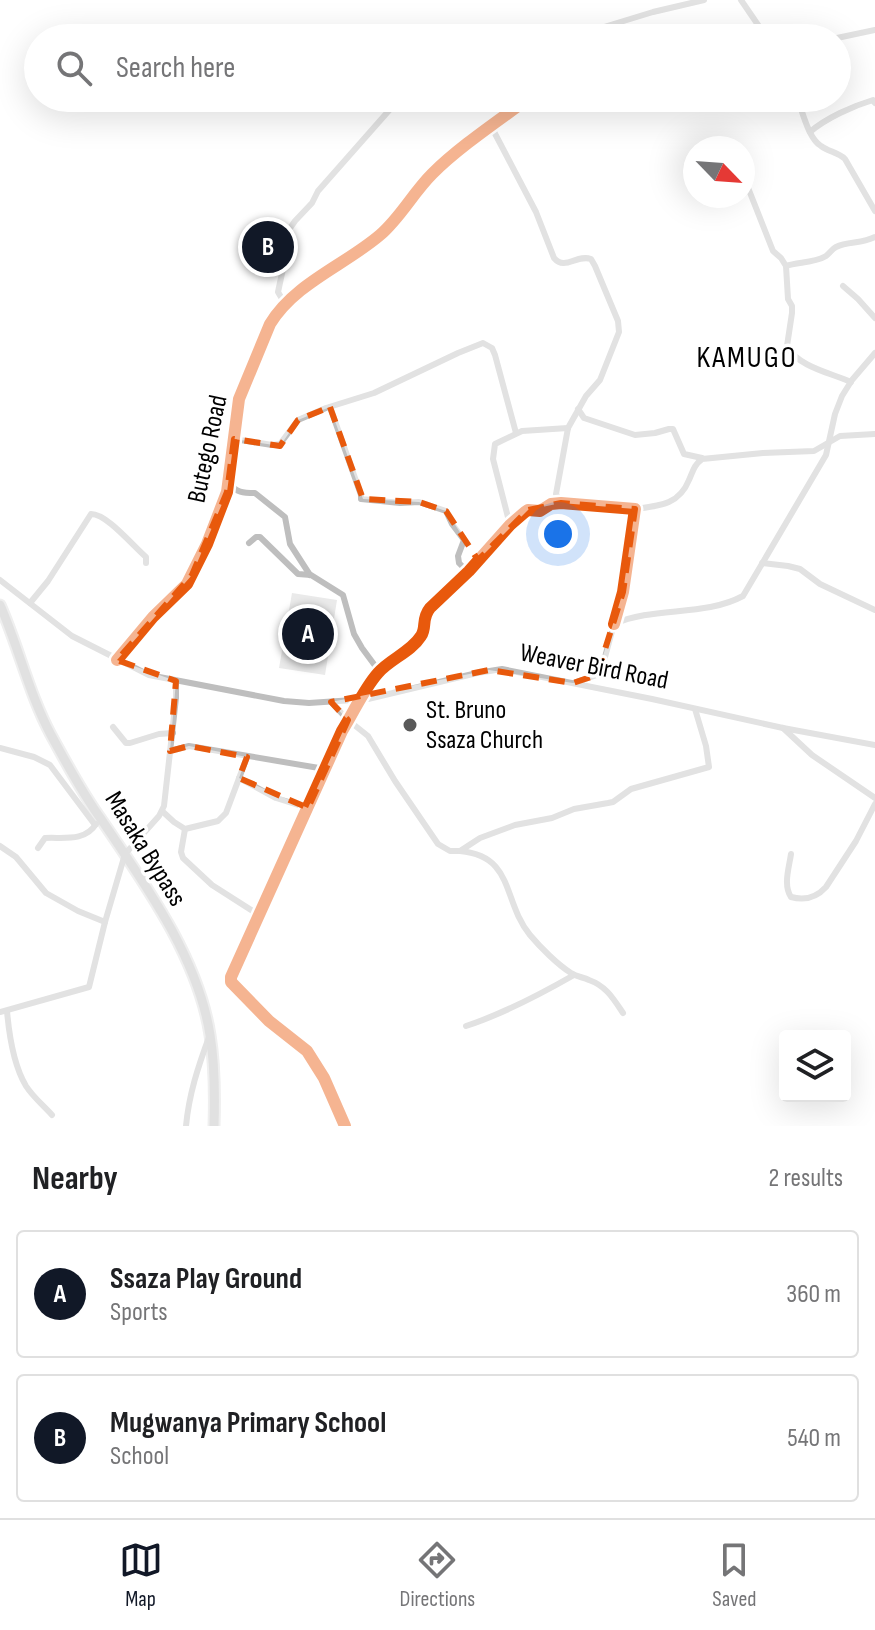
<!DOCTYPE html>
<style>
:root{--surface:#fff;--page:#f6f6f6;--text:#202124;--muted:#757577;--line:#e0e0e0;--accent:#111827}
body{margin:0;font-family:"Sofia Sans Condensed",sans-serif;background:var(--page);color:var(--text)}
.controls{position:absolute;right:24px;bottom:24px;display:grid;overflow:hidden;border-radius:8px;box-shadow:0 8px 32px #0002}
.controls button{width:72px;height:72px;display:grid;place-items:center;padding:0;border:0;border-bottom:2px solid var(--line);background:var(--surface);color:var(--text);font:40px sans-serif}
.compass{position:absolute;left:683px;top:136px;width:72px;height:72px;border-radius:50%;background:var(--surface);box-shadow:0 8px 32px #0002;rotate:115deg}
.you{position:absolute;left:558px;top:534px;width:28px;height:28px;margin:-20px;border:6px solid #fff;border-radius:50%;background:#1a73e8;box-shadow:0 0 0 12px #1a73e833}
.badge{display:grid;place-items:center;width:52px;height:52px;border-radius:50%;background:var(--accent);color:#fff;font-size:26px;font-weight:700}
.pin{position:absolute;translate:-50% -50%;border:4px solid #fff;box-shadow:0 2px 8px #0006}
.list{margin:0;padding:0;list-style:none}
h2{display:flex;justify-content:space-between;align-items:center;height:104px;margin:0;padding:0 32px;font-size:34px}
h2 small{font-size:26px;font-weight:400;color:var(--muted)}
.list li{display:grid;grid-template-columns:52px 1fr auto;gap:24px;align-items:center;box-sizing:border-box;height:128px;margin:0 16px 16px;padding:0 16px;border:2px solid var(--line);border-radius:8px}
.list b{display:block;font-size:30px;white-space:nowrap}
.list p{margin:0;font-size:26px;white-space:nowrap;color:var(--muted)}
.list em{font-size:26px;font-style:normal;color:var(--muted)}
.icon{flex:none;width:44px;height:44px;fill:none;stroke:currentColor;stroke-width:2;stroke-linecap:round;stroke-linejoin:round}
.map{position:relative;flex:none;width:875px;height:1126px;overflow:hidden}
.search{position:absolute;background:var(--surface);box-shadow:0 8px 32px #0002;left:24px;right:24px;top:24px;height:88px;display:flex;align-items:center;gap:20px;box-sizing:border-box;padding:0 28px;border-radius:44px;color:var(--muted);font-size:30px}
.sheet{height:392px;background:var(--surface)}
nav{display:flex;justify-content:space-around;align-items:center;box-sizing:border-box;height:112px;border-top:2px solid var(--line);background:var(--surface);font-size:22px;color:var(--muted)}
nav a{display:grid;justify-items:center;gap:4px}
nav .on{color:var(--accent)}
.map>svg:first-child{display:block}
.green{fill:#eaeaea}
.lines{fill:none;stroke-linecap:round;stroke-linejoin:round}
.trunk-casing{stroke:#dbdbdb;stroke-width:13}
.minor{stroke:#bebebe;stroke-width:6}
.trunk{stroke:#bdbdbd;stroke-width:9}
.cycleway-casing{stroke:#fff;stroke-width:17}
.cycleway{stroke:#e8590c;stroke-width:12}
.marked{fill:none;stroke:#e8590c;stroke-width:6;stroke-dasharray:16 10;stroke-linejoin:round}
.poi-dot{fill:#595959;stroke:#fff;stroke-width:3}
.labels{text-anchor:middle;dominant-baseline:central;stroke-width:7;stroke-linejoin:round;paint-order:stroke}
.street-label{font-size:26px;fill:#000;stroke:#fff}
.poi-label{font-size:26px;fill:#000;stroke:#fff;text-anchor:start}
.quarter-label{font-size:30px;letter-spacing:2px;fill:#000;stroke:#fff}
</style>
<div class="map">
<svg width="875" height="1126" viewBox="0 0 875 1126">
<rect width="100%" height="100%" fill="#fff"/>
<path class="green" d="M292,593L337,600L325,675L279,668Z"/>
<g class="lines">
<defs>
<path id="trunk" d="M0,605C19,648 29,694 51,735C67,764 82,793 101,819C144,883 198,957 210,1035C215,1065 215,1095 214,1126"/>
</defs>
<use href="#trunk" class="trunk-casing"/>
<g class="minor">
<path d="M741,0L767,38"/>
<path d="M568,38L653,12L704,0"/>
<path d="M837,38L875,30"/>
<path d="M797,98C803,112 808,138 821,146C829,152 838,152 845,159L875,211"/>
<path d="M491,126L536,212L554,258C565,271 577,254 591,259L595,266L618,321L619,332L600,380L586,396L568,428L556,494L561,503"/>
<path d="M810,132C826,118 853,106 873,100L875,103"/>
<path d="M743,175L773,251L781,258L786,266L788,299L792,306V313L787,346C798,367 831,373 851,382"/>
<path d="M786,266C798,262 815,263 826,256C829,254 832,249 836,247C848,241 862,244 875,237"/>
<path d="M843,286L858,299L875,318"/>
<path d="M285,304L278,292L284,264L288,231L295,221L312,203L318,191L400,98"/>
<path d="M330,407L361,495V499L400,503L419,502L446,511L452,524L464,540L458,556L459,563L468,572"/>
<path d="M578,409L584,418L635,435L655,433L669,429H673L684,454L702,458"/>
<path d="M234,439L272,445L280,444L298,420L326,408L374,393L458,353L483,343L492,348L495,355L516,433"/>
<path d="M230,482C234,493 245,493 255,493L285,517L290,544L310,575"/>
<path d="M635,509C659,506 679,505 689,480C693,471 694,465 702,459L763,453L814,451L840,436L875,434"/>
<path d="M510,525L493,459L495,444L522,431L568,428"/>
<path d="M249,543L256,537H260L298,574L311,575L343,595L354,634L362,648L379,671"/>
<path d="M762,563L788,566L800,569L820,584L875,610"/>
<path d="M0,580L72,636L149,675L284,701L309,703L368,699L477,673L502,669L652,699L783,728L875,745"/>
<path d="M30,603L48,581L91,514C107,514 132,545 146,557V563"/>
<path d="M117,660L153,617L187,584L207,544L227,492L239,399L270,324C295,283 345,265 380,235C400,218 413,193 432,174C459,147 498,121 529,98"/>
<path d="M576,682L597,675L602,668L614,624C654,606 704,617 743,596L826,455L835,414L842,396L852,380L875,353"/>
<path d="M332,703L348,720L368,736L395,781L438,844L450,851H460L480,838L515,825L552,818L574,809L608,803L613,802L631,789L709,767L706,746L695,709"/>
<path d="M113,727L126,743H130L159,734L173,733"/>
<path d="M783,728L812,755L875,798"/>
<path d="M0,748L34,757L50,765L95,825"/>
<path d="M170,751L189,746L325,769"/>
<path d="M239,778L276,798L308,808"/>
<path d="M162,811L174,822L185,829L218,821L226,813L247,757"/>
<path d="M185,829L181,852L183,858L212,885L259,915"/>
<path d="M0,846L16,857L46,893L78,911L105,922"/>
<path d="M38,848L45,838C63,837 85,842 96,824"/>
<path d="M460,851C515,856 502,901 530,935C540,947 558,965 571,973C577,977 583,977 589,980C606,986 613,998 623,1013"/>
<path d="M791,854C789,868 783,885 791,897C805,901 816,898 826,887L856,841L875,804"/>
<path d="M7,1011C9,1034 14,1066 26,1086C33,1097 44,1106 52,1115"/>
<path d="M0,1012L89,987L105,922L125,854L159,816L164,806L176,698V681"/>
<path d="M466,1026C503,1014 539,995 574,975"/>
<path d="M186,1126C189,1094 198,1067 209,1037"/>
<path d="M345,1126L324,1078L307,1051L269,1021L231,982V977L342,731C354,712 363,690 378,673C390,659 411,652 421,636C427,627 421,619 430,608L469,571L510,525L525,512L528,510L540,511L551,504L561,503L635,509L623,592L614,624"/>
</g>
<use href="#trunk" class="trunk"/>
<defs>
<g id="cycleway">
<path d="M117,660L153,617L187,584L207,544L227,492L239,399L270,324C295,283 345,265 380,235C400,218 413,193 432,174C459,147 498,121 529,98"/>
<path d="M345,1126L324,1078L307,1051L269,1021L231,982V977L342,731C354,712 363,690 378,673C390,659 411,652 421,636C427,627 421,619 430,608L469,571L510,525L525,512L528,510L540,511L551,504L561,503L635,509L623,592L614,624"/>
</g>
</defs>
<use href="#cycleway" class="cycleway-casing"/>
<use href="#cycleway" class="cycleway"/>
</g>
<path d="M0 0H875V1126H0ZM330,407L363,499L419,502L446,511L478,560L528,510L561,503L635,509L623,592L597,675L573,683L489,670L331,702L348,720L308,808L239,778L247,757L189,746L170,751L176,681L117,660L192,575L227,492L234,439L280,446L298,420Z" fill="#fff" fill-opacity=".55" fill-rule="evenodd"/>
<path class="marked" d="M330,407L363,499L419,502L446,511L478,560L528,510L561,503L635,509L623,592L597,675L573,683L489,670L331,702L348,720L308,808L239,778L247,757L189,746L170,751L176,681L117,660L192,575L227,492L234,439L280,446L298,420Z"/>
<circle class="poi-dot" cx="410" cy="725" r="8"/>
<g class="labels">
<g class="street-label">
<text transform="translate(208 449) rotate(-78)">Butego Road</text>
<text transform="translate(594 667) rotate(11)">Weaver Bird Road</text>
<text transform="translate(145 849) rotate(58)">Masaka Bypass</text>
</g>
<g class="poi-label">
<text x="426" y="710">St. Bruno<tspan x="426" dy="30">Ssaza Church</tspan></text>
</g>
<g class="quarter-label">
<text x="747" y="358">KAMUGO</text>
</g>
</g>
</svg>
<div class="controls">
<button><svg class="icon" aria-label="layers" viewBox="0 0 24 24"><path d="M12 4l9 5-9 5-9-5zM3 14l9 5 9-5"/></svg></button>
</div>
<svg class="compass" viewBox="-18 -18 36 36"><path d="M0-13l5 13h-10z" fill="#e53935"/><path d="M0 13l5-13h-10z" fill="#757577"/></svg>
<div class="you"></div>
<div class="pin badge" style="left:308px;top:634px">A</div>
<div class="pin badge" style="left:268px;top:247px">B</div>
<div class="search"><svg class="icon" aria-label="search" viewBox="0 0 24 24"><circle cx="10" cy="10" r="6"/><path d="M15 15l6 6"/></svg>Search here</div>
</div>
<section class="sheet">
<h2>Nearby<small>2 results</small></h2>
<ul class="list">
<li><span class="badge">A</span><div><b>Ssaza Play Ground</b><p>Sports</p></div><em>360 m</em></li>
<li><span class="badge">B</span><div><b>Mugwanya Primary School</b><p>School</p></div><em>540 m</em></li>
</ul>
</section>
<nav>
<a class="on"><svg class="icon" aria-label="map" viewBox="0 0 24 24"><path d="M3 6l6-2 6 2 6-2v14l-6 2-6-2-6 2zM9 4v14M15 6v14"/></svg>Map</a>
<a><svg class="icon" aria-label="directions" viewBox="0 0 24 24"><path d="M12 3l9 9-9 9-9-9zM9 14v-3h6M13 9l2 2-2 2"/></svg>Directions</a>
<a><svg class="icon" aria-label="saved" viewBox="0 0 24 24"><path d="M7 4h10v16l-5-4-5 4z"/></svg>Saved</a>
</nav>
